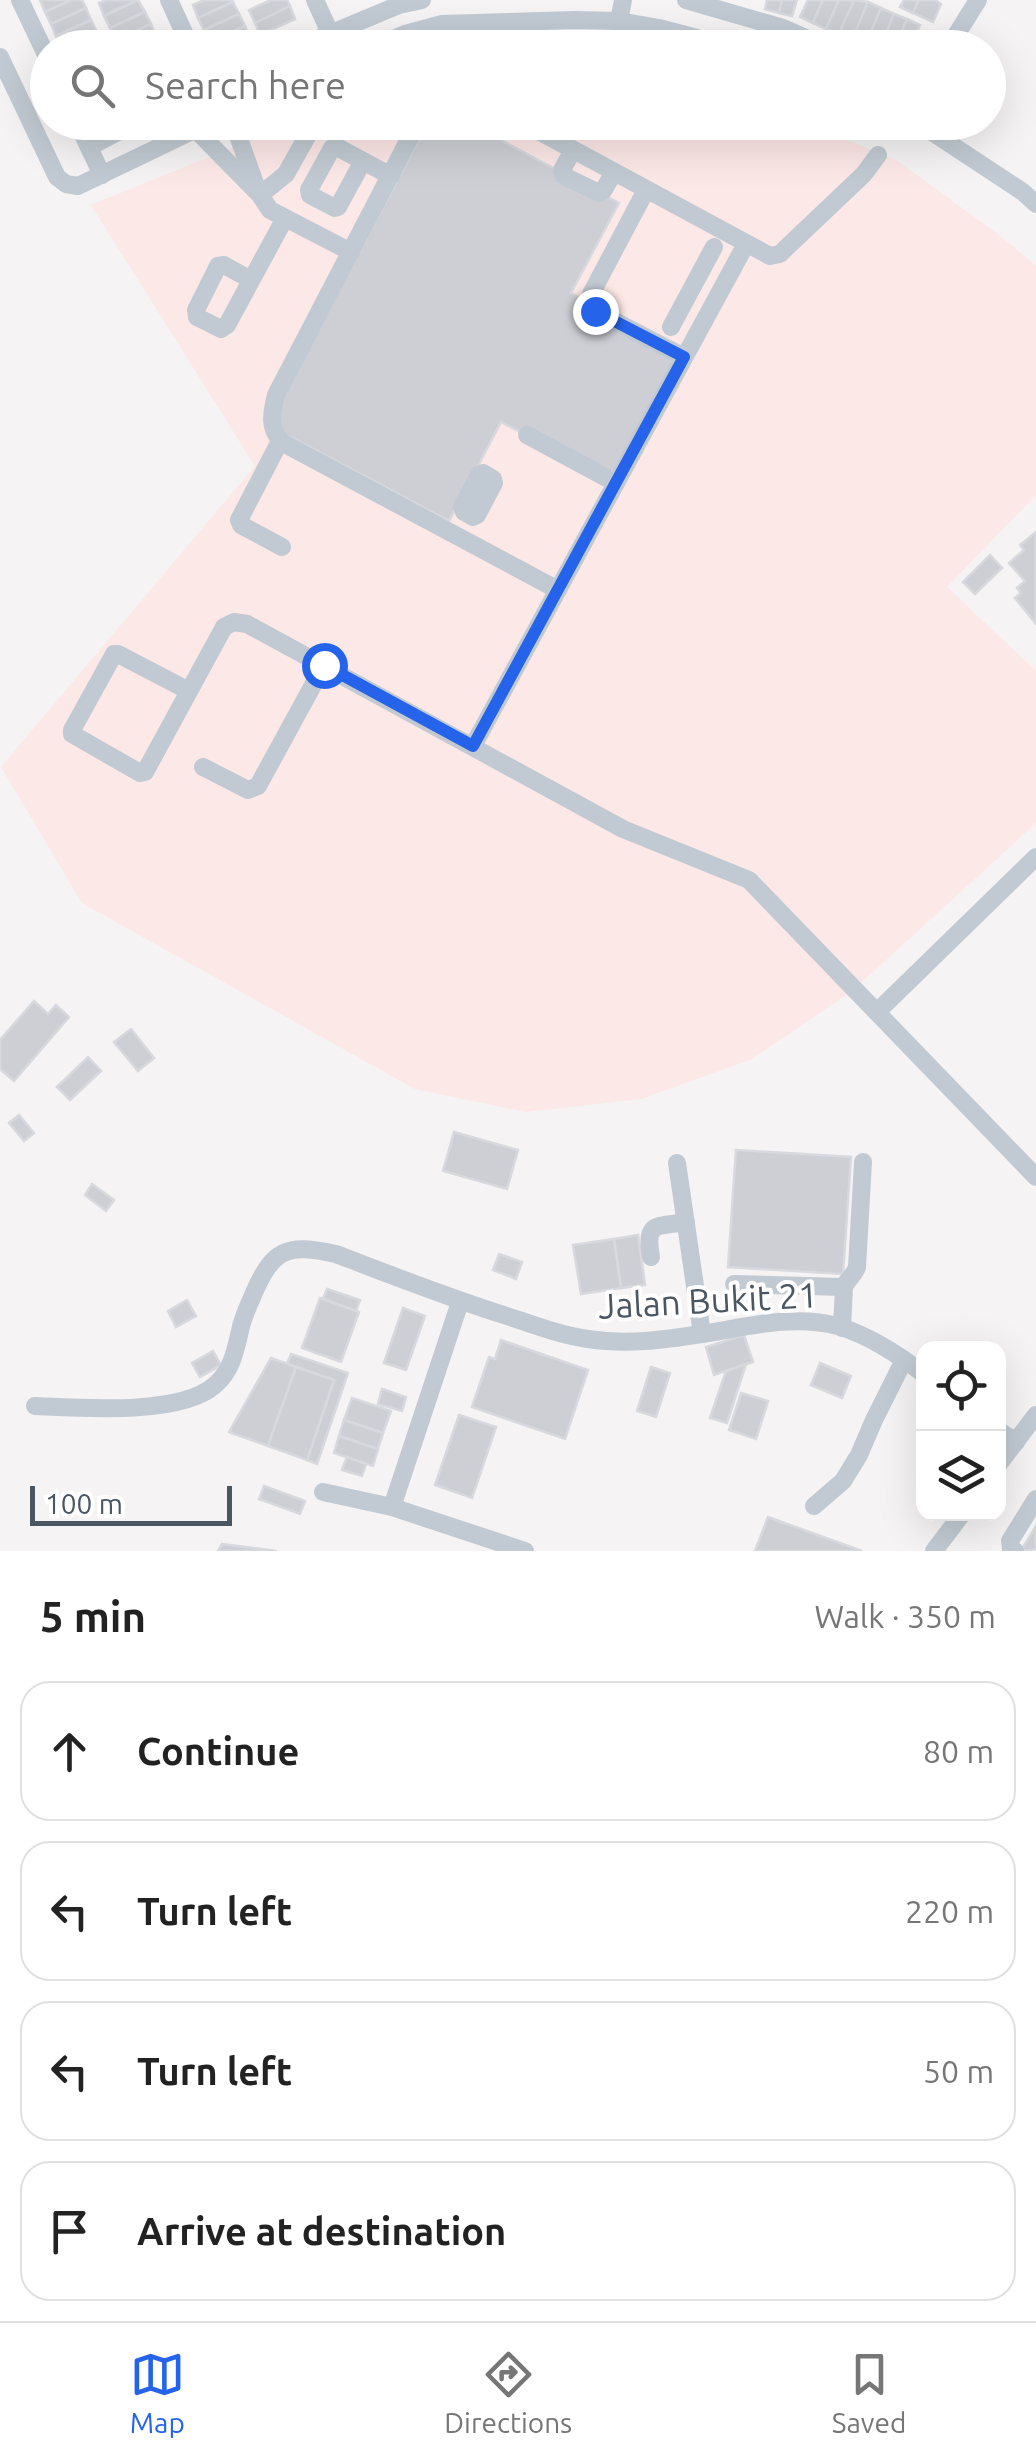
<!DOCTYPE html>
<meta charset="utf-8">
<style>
:root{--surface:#fff;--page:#f6f6f6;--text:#222;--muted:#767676;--line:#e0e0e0;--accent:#2563eb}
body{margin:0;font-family:Ubuntu,sans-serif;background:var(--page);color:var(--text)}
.controls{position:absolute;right:30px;bottom:30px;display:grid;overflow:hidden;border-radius:20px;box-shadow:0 10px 40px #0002}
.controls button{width:90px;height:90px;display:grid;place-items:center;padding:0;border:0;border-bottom:2px solid var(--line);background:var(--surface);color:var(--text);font:50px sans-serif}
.scale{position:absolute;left:30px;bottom:25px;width:202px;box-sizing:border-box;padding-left:10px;border:5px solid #4a5661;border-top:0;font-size:28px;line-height:35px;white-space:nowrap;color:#4a5661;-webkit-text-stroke:8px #fff;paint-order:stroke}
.stop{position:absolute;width:30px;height:30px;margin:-22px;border:8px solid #2563eb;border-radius:50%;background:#fff}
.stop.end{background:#2563eb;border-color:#fff;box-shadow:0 2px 10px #0008}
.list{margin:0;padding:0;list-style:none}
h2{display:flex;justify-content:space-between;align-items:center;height:130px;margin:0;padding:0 40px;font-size:42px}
h2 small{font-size:32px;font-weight:400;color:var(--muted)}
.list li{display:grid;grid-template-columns:65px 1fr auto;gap:30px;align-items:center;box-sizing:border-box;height:140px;margin:0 20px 20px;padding:0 20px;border:2px solid var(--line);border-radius:30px}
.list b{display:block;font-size:38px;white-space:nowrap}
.list em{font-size:32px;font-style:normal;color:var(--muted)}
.icon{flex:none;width:55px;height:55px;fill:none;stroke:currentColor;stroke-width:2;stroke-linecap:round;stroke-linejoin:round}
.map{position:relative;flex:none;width:1036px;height:1551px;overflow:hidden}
.search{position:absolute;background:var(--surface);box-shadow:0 10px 40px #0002;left:30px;right:30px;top:30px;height:110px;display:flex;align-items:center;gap:25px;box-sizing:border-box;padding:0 35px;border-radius:55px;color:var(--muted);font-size:38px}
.sheet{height:770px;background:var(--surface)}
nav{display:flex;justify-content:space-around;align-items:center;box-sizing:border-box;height:140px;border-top:2px solid var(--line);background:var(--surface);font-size:28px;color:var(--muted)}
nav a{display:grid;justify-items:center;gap:5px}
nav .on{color:var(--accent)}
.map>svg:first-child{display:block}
.medical{fill:#fce8e6}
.building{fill:#cdcfd5;stroke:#d7d9de;stroke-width:2.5}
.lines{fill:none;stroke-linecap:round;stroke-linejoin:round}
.minor{stroke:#c1cad2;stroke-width:18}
.route{stroke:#2563eb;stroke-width:12}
.labels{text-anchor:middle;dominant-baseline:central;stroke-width:8;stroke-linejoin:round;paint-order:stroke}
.street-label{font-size:35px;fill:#4a5661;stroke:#fff}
</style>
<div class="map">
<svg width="1036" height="1551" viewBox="0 0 1036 1551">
<rect width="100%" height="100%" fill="#f5f3f3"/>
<path class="medical" d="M293,123H806L896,160L999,235L1036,266V495L947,587L1036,671V823L852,991L752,1059L641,1099L526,1112L415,1089L82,903L1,767L255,466L91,205Z"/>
<g class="building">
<path d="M40,0H71L45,12Z"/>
<path d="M71,0H82L86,8L51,24L45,12Z"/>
<path d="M106,0H138L104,16L99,3Z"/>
<path d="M138,0L145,12L110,28L104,16Z"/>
<path d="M204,0H232L233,2L198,18L193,5Z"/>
<path d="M271,0H287L290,6L255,23L249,10Z"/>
<path d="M767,0H782L779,13L765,9Z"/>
<path d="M782,0H797L792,16L779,13Z"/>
<path d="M808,0H823L813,23L800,17Z"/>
<path d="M823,0H839L826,29L813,23Z"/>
<path d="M839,0H854L839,34L826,29Z"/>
<path d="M854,0L868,2L852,40L839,34Z"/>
<path d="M904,0H919L913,13L900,7Z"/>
<path d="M919,0H935L941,4L933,22L913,13Z"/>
<path d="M233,2L239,14L204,30L198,18Z"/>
<path d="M868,2L881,8L865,46L852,40Z"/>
<path d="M290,6L295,19L260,35L255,23Z"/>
<path d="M86,8L91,20L56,36L51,24Z"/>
<path d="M881,8L894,14L880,48H869L865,46Z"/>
<path d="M145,12L151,24L116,40L110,28Z"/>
<path d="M239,14L245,26L210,42L204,30Z"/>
<path d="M894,14L907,19L895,48H880Z"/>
<path d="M907,19L920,25L910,48H895Z"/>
<path d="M91,20L97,32L61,48L56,36Z"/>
<path d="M151,24L156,36L132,48H119L116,40Z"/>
<path d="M245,26L250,39L231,48H212L210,42Z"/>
<path d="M97,32L103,45L97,48H65Z"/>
<path d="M156,36L161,48H132Z"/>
<path d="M428,122H467L619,203L571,293L682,351L613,481L501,422L449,521L268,425Z"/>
<path d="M1036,532V624L1015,598L1021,593L1017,588L1025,581L1009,563L1024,550L1020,545Z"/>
<path d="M990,555L1002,568L975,594L963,582Z"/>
<path d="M34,1001L48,1014L56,1005L69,1017L14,1081L0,1069V1040Z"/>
<path d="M131,1029L154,1058L138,1071L114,1042Z"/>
<path d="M88,1057L101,1071L70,1100L57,1087Z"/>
<path d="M19,1115L34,1133L24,1141L9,1123Z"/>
<path d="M454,1132L518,1150L507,1189L443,1171Z"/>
<path d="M736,1150L851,1157L843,1274L728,1267Z"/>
<path d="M92,1184L114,1200L106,1211L85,1195Z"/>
<path d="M638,1235L645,1285L621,1288L614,1239Z"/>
<path d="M614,1239L621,1288L581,1294L573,1245Z"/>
<path d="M499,1254L522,1262L516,1279L493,1270Z"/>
<path d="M327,1289L360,1300L356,1311L323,1299Z"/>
<path d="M320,1298L359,1312L341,1362L302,1348Z"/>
<path d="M187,1300L196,1316L176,1327L168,1311Z"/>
<path d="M403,1308L425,1316L406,1370L384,1363Z"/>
<path d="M744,1335L753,1362L714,1375L706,1347Z"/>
<path d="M501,1340L588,1370L565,1439L472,1407L489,1357L495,1359Z"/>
<path d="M213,1351L221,1365L200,1377L192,1363Z"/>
<path d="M291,1354L348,1373L317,1464L307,1460L334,1380L287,1364Z"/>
<path d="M271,1358L296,1367L268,1446L229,1432Z"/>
<path d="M820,1363L851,1376L842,1398L811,1385Z"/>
<path d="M746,1364L727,1423L710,1418L726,1371Z"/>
<path d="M296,1367L334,1380L307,1460L268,1446Z"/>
<path d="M651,1367L670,1373L656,1417L637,1411Z"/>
<path d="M382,1389L406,1397L402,1411L378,1404Z"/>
<path d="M741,1393L768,1401L756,1439L729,1430Z"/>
<path d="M352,1398L391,1411L383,1433L344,1420Z"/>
<path d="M459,1415L496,1427L472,1498L435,1485Z"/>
<path d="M344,1420L383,1433L378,1449L339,1436Z"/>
<path d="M339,1436L378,1449L373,1466L334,1453Z"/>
<path d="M347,1457L366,1464L362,1476L342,1470Z"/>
<path d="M264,1486L305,1501L300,1514L259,1499Z"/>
<path d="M768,1517L862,1551H755Z"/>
<path d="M1036,1526V1549L1026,1551L1022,1549Z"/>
<path d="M222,1544L277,1551H218Z"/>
</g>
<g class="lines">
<g class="minor">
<path d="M20,0L48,59"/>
<path d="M169,0L191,48"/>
<path d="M315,0L337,48"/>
<path d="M686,0L783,28L828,48"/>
<path d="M619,21L623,0"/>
<path d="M296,48L399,5L422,0"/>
<path d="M373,48L405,34L442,24L574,20L619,21L659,28L735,48"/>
<path d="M948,48L978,0"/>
<path d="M0,57L57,177L66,184L78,186L211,122"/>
<path d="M77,122L102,175"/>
<path d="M233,122L256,186"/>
<path d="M418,122L276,395C271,414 268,431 285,444L558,590"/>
<path d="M522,122L770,256L780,254L785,249L864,174L878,155"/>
<path d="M917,122L1023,192L1036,204"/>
<path d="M196,130L260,195L270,210L351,252"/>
<path d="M89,147L137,122"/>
<path d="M573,150L562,170L564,176L599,193L603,191L614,172"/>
<path d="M363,161L338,207L335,208L310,195L309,190L332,148L337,147L391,176"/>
<path d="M646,190L591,294L590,303L595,311L684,357"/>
<path d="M260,195L286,174L315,122"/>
<path d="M251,280L224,265L218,266L196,310L197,317L221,329L227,325L285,218"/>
<path d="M671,327L714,247"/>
<path d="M527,435L616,483"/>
<path d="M280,441L239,520L241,525L282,547"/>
<path d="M483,473L493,479L494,483L477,515L473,517L464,512L462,507L479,475Z"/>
<path d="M189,691L118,654H114L72,730V734L140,773L145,772L224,627L234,622L247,624L623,829L749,880L1036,1177"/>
<path d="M473,746L746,244"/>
<path d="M203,767L248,790L258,786L324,665"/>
<path d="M877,1012L1036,857"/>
<path d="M677,1163L702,1334"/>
<path d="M651,1257C645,1221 656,1227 686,1222"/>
<path d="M734,1284L844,1287"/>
<path d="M842,1328L844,1287C847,1279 854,1276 857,1267L863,1162"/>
<path d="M35,1406C80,1408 180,1416 215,1385C232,1370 235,1352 240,1331C242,1319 248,1307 253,1295C273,1249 286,1243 336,1254C393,1276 449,1298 507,1316C534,1325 560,1335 588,1339C627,1345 663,1340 702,1334C746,1327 793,1314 838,1326C870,1336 897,1354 924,1374"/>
<path d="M998,1430L1016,1442"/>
<path d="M998,1465L1036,1415"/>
<path d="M323,1492L392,1507L525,1551"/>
<path d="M814,1506L843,1481L859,1455L874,1420L904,1360"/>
<path d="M392,1507L460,1302"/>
<path d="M934,1551L962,1514"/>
<path d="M1015,1551L1011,1549L1010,1541L1036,1499"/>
</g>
</g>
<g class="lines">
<path class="route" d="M324,665L473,746L684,357L595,311"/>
</g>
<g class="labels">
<g class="street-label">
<text transform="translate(708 1300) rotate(-3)">Jalan Bukit 21</text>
</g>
</g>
</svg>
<div class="controls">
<button><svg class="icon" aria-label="locate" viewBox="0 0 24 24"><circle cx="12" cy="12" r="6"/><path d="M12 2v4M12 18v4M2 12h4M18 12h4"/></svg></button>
<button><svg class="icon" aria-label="layers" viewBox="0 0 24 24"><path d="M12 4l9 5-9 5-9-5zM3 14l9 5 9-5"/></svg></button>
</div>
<div class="scale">100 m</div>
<div class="stop" style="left:324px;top:665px"></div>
<div class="stop end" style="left:595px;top:311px"></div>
<div class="search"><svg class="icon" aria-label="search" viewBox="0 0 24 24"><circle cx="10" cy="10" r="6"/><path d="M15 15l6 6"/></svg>Search here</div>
</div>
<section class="sheet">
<h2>5 min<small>Walk · 350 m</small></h2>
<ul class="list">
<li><svg class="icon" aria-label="ahead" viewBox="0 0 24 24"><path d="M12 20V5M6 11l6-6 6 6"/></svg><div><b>Continue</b></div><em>80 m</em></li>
<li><svg class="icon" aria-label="left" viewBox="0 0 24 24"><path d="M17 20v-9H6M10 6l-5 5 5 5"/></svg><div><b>Turn left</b></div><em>220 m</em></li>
<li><svg class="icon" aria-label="left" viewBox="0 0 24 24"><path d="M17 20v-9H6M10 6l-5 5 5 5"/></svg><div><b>Turn left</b></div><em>50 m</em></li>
<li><svg class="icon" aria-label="arrive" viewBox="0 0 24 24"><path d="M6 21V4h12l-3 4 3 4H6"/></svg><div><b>Arrive at destination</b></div></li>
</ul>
</section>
<nav>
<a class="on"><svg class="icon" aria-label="map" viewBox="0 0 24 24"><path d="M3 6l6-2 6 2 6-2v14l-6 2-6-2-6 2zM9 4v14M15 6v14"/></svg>Map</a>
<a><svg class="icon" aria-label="directions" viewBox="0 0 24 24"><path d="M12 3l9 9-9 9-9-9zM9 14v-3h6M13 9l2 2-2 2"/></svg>Directions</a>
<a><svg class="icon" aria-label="saved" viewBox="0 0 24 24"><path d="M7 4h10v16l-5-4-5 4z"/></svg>Saved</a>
</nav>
